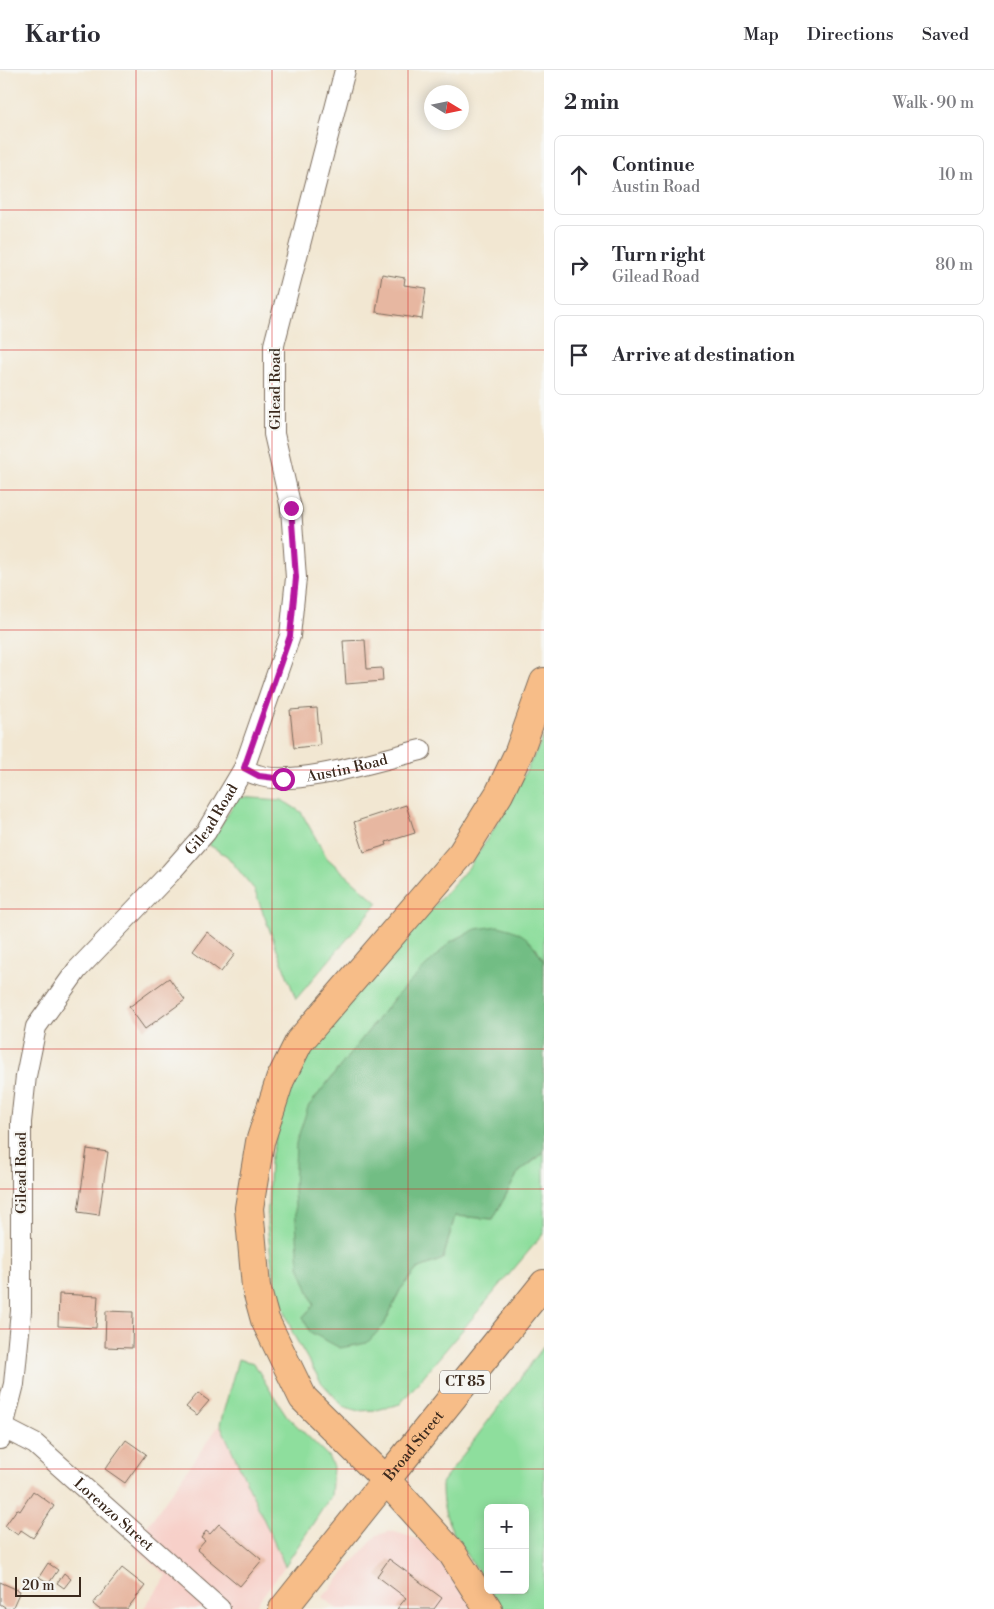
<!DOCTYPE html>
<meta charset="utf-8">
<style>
:root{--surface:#fff;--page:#f7f7f7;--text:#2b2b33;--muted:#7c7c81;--line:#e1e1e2}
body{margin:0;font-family:"Libre Bodoni",serif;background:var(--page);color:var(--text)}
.controls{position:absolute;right:15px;bottom:15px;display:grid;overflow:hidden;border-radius:8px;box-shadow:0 2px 12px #0003}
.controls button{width:45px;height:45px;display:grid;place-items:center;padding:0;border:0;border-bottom:1px solid var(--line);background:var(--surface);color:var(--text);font:25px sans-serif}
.compass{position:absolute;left:424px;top:15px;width:45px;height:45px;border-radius:50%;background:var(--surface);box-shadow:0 2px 12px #0003;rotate:100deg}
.scale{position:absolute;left:15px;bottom:12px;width:66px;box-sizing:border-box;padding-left:5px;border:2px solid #3b2a1e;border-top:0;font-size:14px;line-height:18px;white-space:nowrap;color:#3b2a1e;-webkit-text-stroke:4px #f6f6f2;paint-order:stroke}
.stop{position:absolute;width:15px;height:15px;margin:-11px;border:4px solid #b5179e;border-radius:50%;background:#fff}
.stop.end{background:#b5179e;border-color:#fff;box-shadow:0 1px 5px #0008}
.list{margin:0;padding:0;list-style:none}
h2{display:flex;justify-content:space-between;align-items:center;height:65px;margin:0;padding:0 20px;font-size:21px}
h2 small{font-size:16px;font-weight:400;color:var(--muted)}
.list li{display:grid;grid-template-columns:32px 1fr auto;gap:15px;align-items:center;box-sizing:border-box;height:80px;margin:0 10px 10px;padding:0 10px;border:1px solid var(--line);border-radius:8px}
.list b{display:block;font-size:19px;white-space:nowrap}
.list p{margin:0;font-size:16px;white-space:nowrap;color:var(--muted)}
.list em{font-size:16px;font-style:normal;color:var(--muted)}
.icon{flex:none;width:28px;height:28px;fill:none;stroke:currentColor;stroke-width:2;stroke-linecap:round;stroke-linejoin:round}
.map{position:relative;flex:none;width:544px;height:1539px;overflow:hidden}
header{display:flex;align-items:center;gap:30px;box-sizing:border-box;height:70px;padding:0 25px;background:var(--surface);border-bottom:1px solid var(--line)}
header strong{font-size:24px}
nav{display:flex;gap:28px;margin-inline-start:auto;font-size:18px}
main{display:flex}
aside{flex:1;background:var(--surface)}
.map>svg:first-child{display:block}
.built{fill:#f7d0c9}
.green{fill:#8ede9d;stroke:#64845e}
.forest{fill:#72bd84;stroke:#567451}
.building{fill:#e7b7a1}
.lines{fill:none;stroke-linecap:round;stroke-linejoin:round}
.minor-casing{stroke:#7b6c5d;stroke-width:22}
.primary-casing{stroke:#7b6c5d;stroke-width:30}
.trunk-casing{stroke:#7b6c5d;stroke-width:30}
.motorway-casing{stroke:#7b6c5d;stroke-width:30}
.minor{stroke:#fff;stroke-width:20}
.primary{stroke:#f7bd88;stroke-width:28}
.trunk{stroke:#f7bd88;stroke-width:28}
.motorway{stroke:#f7bd88;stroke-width:28}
.route{stroke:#b5179e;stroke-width:6}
.grid{fill:none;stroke:#d62828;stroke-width:1;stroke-opacity:0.55}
.labels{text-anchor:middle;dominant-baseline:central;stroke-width:4;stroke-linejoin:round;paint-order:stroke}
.shield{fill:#f6f6f2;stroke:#73675e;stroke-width:1}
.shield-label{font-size:14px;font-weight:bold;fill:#3b2a1e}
.street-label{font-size:15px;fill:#3b2a1e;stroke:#f6f6f2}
</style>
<header>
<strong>Kartio</strong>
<nav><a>Map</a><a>Directions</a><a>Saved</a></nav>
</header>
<main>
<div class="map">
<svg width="544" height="1539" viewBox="0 0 544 1539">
<rect width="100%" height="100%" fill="#f6f6f2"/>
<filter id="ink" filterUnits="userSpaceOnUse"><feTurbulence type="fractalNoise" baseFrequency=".02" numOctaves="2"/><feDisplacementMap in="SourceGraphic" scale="10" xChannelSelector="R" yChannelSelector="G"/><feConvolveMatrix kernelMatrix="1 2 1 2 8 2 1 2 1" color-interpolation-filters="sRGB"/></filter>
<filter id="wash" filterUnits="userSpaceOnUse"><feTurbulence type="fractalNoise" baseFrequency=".0096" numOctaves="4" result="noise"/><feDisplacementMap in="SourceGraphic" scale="20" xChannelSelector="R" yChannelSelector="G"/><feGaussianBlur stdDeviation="1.12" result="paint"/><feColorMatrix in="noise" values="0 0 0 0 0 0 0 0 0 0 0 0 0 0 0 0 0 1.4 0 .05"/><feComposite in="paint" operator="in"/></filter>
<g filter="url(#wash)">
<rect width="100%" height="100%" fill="#f2e7d2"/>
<g class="built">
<path d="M220,1354L285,1496L253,1539H143L167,1506L133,1476Z"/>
<path d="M391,1461L412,1467L425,1473L457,1509L474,1539H337L323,1527L377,1465Z"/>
</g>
<g class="green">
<path d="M544,666V892L536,877L396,926L308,1037L314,1235L303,1247L384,1255L400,1220L417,1199L443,1189L455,1146L493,1149L518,1103L544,1083V1163L400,1334L377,1340L358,1341L343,1336L321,1312L293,1264L274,1211L267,1155L270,1091L284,1034L308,986L339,942L469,797L507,738Z"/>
<path d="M238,727L282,730L301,742L327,788L378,833L296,929L254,819L227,786L209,775Z"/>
<path d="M544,1276V1539H502L490,1520H525V1438H488V1516C471,1490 448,1464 443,1432C442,1426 442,1419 442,1413Z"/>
<path d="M238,1289L254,1293L268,1317L287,1346L328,1386L333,1397L331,1426L285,1496L220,1354Z"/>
</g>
<path class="forest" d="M498,856C524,862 531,869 544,892V1082L518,1103L493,1149L455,1146L443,1189L417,1199L400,1220L384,1255L367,1273L340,1278L310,1262L303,1247L314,1235L299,1196L294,1121L296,1073L308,1037L396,926L450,872L476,859Z"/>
<g id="blocks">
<g class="building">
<path d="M382,204L405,208L404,215L426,218L422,249L376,242Z"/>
<path d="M365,570L367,599L382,598L383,611L346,614L343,571Z"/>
<path d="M317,638L320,675L294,678L290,640Z"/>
<path d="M406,735L415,763L386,772L387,775L364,782L354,752Z"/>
<path d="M207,862L235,884L221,902L193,881Z"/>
<path d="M169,908L185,930L145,959L129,937Z"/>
<path d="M87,1079L108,1082L99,1145L78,1142Z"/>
<path d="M59,1224L98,1226L96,1258L58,1256Z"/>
<path d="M106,1241L133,1242L132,1278L105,1277Z"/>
<path d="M198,1323L209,1331L197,1345L186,1337Z"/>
<path d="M126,1370L146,1384L125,1413L105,1399Z"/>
<path d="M33,1421L54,1436L33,1468L21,1460L18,1465L5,1456L17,1439L20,1441Z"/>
<path d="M219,1454L262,1490L240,1516L197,1480L205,1471L201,1468L206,1461L210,1464Z"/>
<path d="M389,1489L442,1528L434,1539H397L406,1528L377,1506Z"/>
<path d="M48,1493L58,1500L49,1513L39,1507Z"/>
<path d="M122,1498L145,1516L127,1539H99L93,1534Z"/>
<path d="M64,1503L71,1509L64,1518L57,1513Z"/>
<path d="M0,1512L20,1521L12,1539H4L5,1537L0,1534Z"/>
</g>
</g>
</g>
<g filter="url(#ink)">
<use href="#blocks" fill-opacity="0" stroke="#7b6c5d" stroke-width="1"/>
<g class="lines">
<defs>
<g id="minor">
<path id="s1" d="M244,698C248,701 253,704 258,705C294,718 383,689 421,680"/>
<path id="s2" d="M0,1356L35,1374L220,1539"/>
<path id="s3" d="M0,1369L14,1314L21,1241V1052L26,1006L36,957L77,900L170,803L206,762L244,698L290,566L296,508L291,438L274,364V275L345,0"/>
</g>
<path id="primary" d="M283,1539L386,1410"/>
<g id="trunk">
<path id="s4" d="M386,1410L544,1214"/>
</g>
<path id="motorway" d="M488,1539L452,1483L386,1410L303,1328L265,1250L256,1217L249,1138L260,1072L280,1010L299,972L462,783L499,724L519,682L544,612"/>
</defs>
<use href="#minor" class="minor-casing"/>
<use href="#primary" class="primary-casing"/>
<use href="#trunk" class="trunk-casing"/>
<use href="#motorway" class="motorway-casing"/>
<use href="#minor" class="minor"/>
<use href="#primary" class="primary"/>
<use href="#trunk" class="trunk"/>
<use href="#motorway" class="motorway"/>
</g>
</g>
<g class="lines" filter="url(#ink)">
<path class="route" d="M283,709L259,706L244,698L290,566L296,508L291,438"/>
</g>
<path class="grid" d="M136,0V1539M272,0V1539M408,0V1539M0,140H544M0,280H544M0,420H544M0,560H544M0,700H544M0,839H544M0,979H544M0,1119H544M0,1259H544M0,1399H544"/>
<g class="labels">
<rect class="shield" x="440" y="1300.5" width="50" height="23" rx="4"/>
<g class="shield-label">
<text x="465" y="1312">CT 85</text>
</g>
<g class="street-label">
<text transform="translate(275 319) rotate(-90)">Gilead Road</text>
<text stroke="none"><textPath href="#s1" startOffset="106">Austin Road</textPath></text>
<text stroke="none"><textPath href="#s3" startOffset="688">Gilead Road</textPath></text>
<text transform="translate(21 1103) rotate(-90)">Gilead Road</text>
<text stroke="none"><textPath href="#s4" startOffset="44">Broad Street</textPath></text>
<text stroke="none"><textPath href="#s2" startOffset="145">Lorenzo Street</textPath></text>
</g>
</g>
</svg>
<div class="controls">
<button>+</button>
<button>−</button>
</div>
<svg class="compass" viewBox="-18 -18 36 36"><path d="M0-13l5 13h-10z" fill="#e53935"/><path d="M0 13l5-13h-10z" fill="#7c7c81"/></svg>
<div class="scale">20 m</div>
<div class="stop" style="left:283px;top:709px"></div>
<div class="stop end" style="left:291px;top:438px"></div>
</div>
<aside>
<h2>2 min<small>Walk · 90 m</small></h2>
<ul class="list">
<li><svg class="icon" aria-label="ahead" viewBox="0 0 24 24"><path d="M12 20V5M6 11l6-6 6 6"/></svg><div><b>Continue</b><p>Austin Road</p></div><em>10 m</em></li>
<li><svg class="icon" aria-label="right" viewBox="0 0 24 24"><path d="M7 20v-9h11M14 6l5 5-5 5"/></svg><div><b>Turn right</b><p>Gilead Road</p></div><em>80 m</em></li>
<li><svg class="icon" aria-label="arrive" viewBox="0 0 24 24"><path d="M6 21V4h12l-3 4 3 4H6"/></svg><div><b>Arrive at destination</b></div></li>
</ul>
</aside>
</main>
